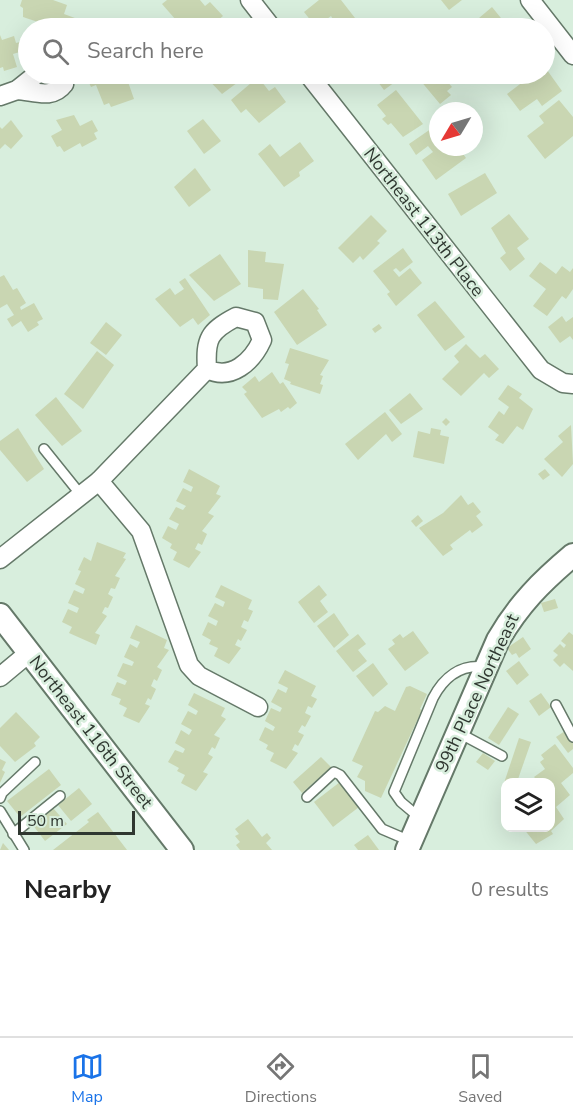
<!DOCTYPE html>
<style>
:root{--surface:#fff;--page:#f2f2f2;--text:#222;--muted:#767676;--line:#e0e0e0;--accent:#1a73e8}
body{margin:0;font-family:"Nunito Sans",sans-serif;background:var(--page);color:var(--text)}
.controls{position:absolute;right:18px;bottom:18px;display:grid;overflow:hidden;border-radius:12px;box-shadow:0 6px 24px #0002}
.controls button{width:54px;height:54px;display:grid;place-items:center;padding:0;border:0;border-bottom:2px solid var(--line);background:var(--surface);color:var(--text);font:30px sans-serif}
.compass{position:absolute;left:429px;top:102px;width:54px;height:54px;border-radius:50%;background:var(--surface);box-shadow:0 6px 24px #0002;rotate:232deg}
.scale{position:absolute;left:18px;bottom:15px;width:117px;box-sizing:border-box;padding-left:6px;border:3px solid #2f3730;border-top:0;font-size:16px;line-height:21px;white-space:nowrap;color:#2f3730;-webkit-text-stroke:4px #d8eedd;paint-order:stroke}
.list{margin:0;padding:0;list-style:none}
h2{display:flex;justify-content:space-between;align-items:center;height:78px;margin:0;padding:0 24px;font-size:26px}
h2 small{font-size:20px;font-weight:400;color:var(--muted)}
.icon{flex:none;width:33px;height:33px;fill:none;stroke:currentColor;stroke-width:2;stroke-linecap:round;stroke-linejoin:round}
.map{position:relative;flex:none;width:573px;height:850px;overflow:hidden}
.search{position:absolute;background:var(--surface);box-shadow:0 6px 24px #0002;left:18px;right:18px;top:18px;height:66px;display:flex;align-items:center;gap:15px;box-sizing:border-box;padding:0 21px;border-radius:33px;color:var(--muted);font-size:22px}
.sheet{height:186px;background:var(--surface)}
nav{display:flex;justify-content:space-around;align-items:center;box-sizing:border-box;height:84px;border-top:2px solid var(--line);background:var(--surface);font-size:16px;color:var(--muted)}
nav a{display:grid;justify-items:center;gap:3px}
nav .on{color:var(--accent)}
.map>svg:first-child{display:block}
.building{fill:#c9d6b2}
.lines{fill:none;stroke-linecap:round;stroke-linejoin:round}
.service-casing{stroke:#657969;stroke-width:12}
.minor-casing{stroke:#657969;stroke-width:21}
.tertiary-casing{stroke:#657969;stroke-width:26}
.service{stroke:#fff;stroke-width:9}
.minor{stroke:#fff;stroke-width:18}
.tertiary{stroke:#fff;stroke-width:22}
.labels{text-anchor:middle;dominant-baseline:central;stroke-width:5;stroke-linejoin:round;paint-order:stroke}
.street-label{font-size:18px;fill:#2f3730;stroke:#d8eedd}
</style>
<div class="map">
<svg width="573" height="850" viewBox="0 0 573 850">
<rect width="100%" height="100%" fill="#d8eedd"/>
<g class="building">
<path d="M22,0H53L67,5L64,14L83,21L80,28L39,27L41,23L23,17V8L20,6Z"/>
<path d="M167,0H200L205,6L210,2L223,16L208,28H183L162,4Z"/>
<path d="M319,0H341L355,18L344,27L345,28H324L334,21L331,16L316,27L304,12Z"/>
<path d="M441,0H462L449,10Z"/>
<path d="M492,7L509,28H476L483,23L479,18Z"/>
<path d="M147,22L151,28H141L140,27Z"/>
<path d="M0,35L2,40L14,36L16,43L20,42L23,51L13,54L17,67L4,71L3,67L0,68Z"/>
<path d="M547,70L562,91L542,106L537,99L520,111L507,94L524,81L508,77L503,80L499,76L503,74H544Z"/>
<path d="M85,74H118L121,81L127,79L134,99L111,107L109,103L104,105L96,85L91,87Z"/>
<path d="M173,74H180L178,81L171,75Z"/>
<path d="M203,74H249L222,94Z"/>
<path d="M354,74H406L384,90L372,74L361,83Z"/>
<path d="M415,74H441L452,87L447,91L451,95L440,104Z"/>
<path d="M258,77L269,91L275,87L286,102L259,123L246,109L241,113L231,100Z"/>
<path d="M396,90L423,124L403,137L391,123L388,125L382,119L386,116L377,105Z"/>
<path d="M559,100L573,117V136L545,159L527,136L544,123L539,116Z"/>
<path d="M74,115L80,126L92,120L98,131L94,133L97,139L82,147L80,143L64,152L60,146L57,147L51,136L62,130L56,120Z"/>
<path d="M203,119L221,141L204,154L187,131Z"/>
<path d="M11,120L23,136L11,149L5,144L0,149V127L2,129Z"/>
<path d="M438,124V147H458L466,158L436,180L422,160L433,152L428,146L416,155L409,144Z"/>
<path d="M300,142L314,161L299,172L300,176L284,187L258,154L270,144L280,157Z"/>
<path d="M195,168L211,190L189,207L174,187Z"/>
<path d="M485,173L497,193L461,216L448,194Z"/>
<path d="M509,214L529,239L517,248L525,259L510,271L500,258L506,253L491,228Z"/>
<path d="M371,215L387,231L377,241L380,243L363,260L360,256L353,263L338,248Z"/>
<path d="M403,248L413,262L400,272L396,268L393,270L399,277L410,268L422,283L396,306L387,294L390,292L373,271Z"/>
<path d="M248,250L266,252L265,262L284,264L278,300L263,299V289L248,287Z"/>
<path d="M220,254L241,284L214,301L189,275Z"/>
<path d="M540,262L556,274L562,266L570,272L573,268V289L566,299L562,296L547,316L533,306L546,289L529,276Z"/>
<path d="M4,275L13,290L17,288L26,303L20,307L21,310L34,303L43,319L37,322L39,325L28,332L21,321L12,327L7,319L14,315L7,304L0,308V277Z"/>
<path d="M185,278L210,315L198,325L193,318L180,327L155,299L170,288L175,295L184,289L179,282Z"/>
<path d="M303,289L319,309L317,310L327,325L297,345L274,312Z"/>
<path d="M435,301L465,337L445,351L417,315Z"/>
<path d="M562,316L566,322L573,317V340L570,336L560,343L548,327Z"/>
<path d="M106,322L122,335L106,355L90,343Z"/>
<path d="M379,324L382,328L375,333L372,329Z"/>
<path d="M466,344L480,358L485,354L499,369L489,378L484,373L461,396L442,379L459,362L454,356Z"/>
<path d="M290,348L329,360L320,375L323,376L320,384L323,385L320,394L290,384L291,382L284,379L289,364L285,363Z"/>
<path d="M97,351L114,365L83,409L64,394Z"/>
<path d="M272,372L280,384L283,382L297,403L290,409L288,407L281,412L279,409L262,418L244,394L247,392L242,387L255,376L259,382Z"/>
<path d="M508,385L522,394L519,398L533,409L523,430L517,426L503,444L495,440L499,435L488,427L499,411L504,415L509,407L498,399Z"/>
<path d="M410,393L423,409L401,424L389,410Z"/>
<path d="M56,397L82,431L62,446L35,415Z"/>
<path d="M385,412L402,434L392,442L386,434L358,460L345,444Z"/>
<path d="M446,418L450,422L446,426L442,422Z"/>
<path d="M571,425L573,464L562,477L544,459L563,442L558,436Z"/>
<path d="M18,428L44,469L27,482L0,450V441Z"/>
<path d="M431,428L441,430L440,435L449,437L444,464L413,457L418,431L430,434Z"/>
<path d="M189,469L220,486L216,494L221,496L208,513L214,516L202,531L207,534L202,545L198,543L195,549L201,552L189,568L173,560L177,552L170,548L172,544L162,538L168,526L176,530L179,524L169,519L176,507L183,510L186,506L176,501L183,488L191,492L193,487L183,482Z"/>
<path d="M545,469L550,475L543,480L538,474Z"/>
<path d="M461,495L468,505L473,502L481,512L476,516L483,525L472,533L470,530L450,545L453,549L443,556L419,528L443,513Z"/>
<path d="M418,515L423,521L416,527L411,521Z"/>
<path d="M97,542L126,553L123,558L126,559L115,576L120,578L115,589L111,588L108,594L113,597L108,608L105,607L102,613L107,616L95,633L100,635L96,645L69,633L72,627L62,622L68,609L77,613L79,608L68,603L74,590L83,594L85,589L75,584L81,571L78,570L84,557L91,561Z"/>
<path d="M221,585L252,600L248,609L253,611L248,622L244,620L241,627L247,630L241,641L238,639L235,645L241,648L229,664L214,656L218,648L209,644L211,640L202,635L208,622L216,626L218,621L208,616L215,603L223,607L225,602L215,597Z"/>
<path d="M319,585L327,595L320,601L328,612L314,623L298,602Z"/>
<path d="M555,599L558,608L544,612L541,603Z"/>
<path d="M334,613L349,635L334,648L317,626Z"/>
<path d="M136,625L167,640L164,648L169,650L157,667L162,670L157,681L154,679L151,686L156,689L151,700L148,698L145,704L150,706L139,723L123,716L127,708L119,704L121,699L111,695L117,682L125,685L127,681L117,676L123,663L132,666L134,662L124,657L130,644L137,648L140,642L130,638Z"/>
<path d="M413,631L429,653L405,671L388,649L395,644L392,640L400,634L403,638Z"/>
<path d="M569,632L573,635V671L564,663L560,667L553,660L558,655L553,651L560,644L564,648L566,645L561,641Z"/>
<path d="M358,634L366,644L358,650L367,661L353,672L336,651Z"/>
<path d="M523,637L531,649L519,658L516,653L512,655L507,648Z"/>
<path d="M519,661L529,675L517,685L506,671Z"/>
<path d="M373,663L388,684L373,697L356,676Z"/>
<path d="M285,670L316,686L311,696L317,699L312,708L308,706L305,713L311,716L305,727L302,725L298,732L304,735L298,746L295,744L292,750L298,753L286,769L270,761L274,753L266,749L268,745L259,740L265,727L273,731L275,727L265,721L271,708L280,712L282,708L271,702L278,689L286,693L288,688L278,683Z"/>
<path d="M410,686L427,694L420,709L422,710L381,798L365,791V781L357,777L363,766L352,761L375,711L378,712L385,706L395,711L406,687Z"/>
<path d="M194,693L225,708L221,716L226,719L214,735L220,738L215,749L212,747L208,754L213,757L203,772L208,774L196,791L181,783L185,775L177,771L179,768L168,762L175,750L183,753L185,749L175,743L181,730L189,735L192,730L181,724L188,711L196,715L198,711L188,705Z"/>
<path d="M541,693L551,707L539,716L529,701Z"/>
<path d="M508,707L519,714L499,745L488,738Z"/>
<path d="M16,712L40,737L34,743L36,746L15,762L0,746V728Z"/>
<path d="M565,731L573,741V749L568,753L556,737Z"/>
<path d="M519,738L531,742L517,782H506V787L503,786Z"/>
<path d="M555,744L573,768V773L561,783L570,795L556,807L564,819L551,831L553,834L536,844L523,828H550V782H539L534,777L545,769L540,762L544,759L541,755Z"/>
<path d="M483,753L495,761L488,770L476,762Z"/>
<path d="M321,757L331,767L302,793L293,782Z"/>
<path d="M0,759L6,762L2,770L5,772L0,783Z"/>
<path d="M49,769L61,785L20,817L7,801Z"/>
<path d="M340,782L359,807L333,827L314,802Z"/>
<path d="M79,788L92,804L71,821L58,805Z"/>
<path d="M53,808L67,824L45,841L32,824Z"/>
<path d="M98,812L127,850H53L89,822L87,820Z"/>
<path d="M248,819L262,837L267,833L271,838L266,843L272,850H240L236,845L240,842L235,836L239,834L235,829Z"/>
<path d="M368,835L379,850H358L354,845Z"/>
<path d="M3,843L9,850H0Z"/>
</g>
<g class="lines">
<defs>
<g id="service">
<path d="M44,449L81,495"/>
<path d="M556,705L573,737"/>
<path d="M459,733L502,756"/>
<path d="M307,797L334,772L340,775L382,829L410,841"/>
<path d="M0,798L2,793L35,762"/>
<path d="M0,811L24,850"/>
<path d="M420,818L401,802L394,792L433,698C444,677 461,664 485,667"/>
<path d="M13,834L60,796"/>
</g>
<g id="minor">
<path d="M250,0L272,28"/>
<path d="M530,0L573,55"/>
<path d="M308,74L541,370L563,383L573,384"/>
<path d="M17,90C34,91 52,100 64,84L59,74"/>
<path d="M0,96L17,90L37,74"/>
<path d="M99,481L141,531L189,665L199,676L258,707"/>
<path d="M0,559L99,481L207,369C205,339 209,331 236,317L255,322L262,340C252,362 231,381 207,369"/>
<path d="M0,677L30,652"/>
</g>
<g id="tertiary">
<path d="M0,615L182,850"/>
<path d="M407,850L498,640C519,604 541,582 573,555"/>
</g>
</defs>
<use href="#service" class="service-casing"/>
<use href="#minor" class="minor-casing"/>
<use href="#tertiary" class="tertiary-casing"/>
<use href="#service" class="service"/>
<use href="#minor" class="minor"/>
<use href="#tertiary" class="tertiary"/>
</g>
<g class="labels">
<g class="street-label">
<text transform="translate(424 222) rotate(52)">Northeast 113th Place</text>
<text transform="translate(477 693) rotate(-65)">99th Place Northeast</text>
<text transform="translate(91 732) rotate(52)">Northeast 116th Street</text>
</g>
</g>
</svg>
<div class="controls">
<button><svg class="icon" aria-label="layers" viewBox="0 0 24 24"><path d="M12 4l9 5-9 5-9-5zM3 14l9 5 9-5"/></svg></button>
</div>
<svg class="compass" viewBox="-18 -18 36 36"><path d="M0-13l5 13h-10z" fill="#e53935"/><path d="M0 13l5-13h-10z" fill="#767676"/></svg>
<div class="scale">50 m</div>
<div class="search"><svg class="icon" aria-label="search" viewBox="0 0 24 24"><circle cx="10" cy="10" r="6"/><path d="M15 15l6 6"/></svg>Search here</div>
</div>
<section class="sheet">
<h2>Nearby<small>0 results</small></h2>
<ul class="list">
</ul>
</section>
<nav>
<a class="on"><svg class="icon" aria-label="map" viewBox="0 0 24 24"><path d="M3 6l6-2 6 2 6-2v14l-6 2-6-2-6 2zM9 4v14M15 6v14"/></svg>Map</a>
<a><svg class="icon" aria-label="directions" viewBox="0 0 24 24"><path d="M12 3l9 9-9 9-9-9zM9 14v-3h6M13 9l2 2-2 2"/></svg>Directions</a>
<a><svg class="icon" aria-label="saved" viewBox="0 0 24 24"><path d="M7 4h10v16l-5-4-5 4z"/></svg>Saved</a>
</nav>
